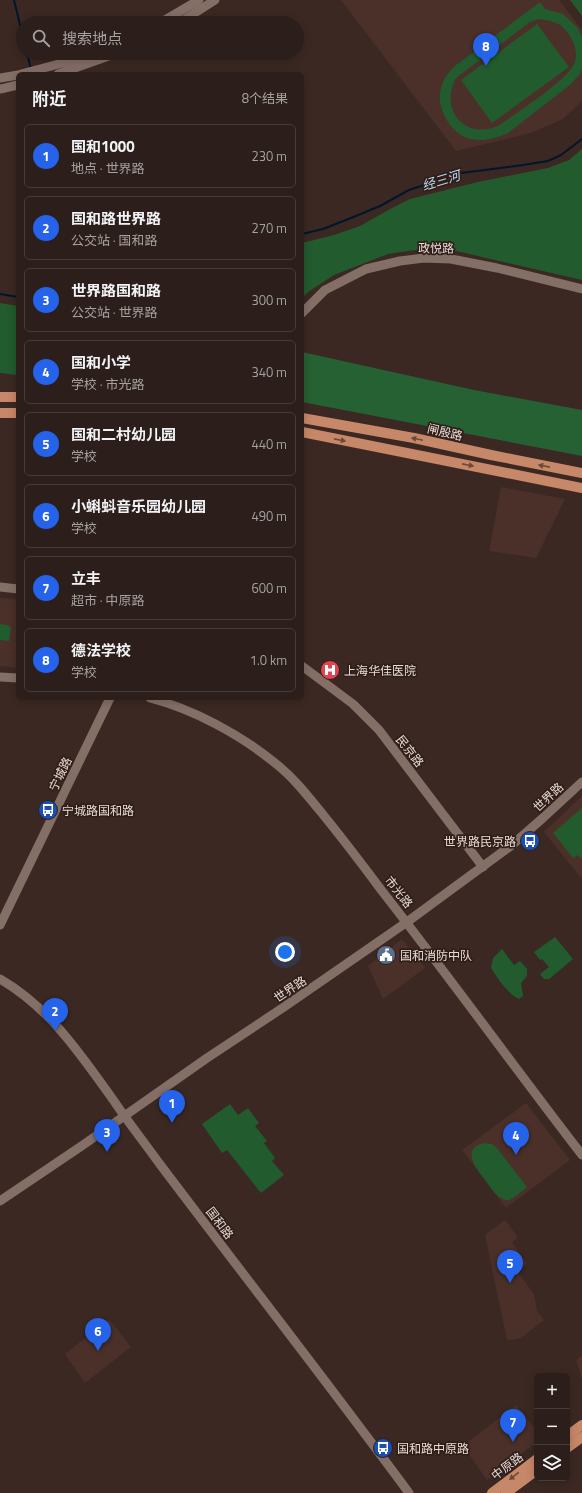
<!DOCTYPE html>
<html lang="zh">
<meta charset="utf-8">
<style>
:root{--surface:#2c1e1a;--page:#382b27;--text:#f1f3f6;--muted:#a6a2a2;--line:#483c39;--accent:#2563eb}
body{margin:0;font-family:"Titillium Web","Noto Sans SC",sans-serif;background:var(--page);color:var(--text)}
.controls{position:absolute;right:12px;bottom:12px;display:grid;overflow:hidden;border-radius:6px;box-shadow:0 2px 10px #0003}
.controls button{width:36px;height:36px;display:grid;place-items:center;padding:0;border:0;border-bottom:1px solid var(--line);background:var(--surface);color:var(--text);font:20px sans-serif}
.you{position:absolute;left:285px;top:952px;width:14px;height:14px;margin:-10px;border:3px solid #fff;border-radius:50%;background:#1a73e8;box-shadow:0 0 0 6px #1a73e833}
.badge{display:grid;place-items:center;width:26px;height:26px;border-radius:50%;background:var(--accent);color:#fff;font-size:13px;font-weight:700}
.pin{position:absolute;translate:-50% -33px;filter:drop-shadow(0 1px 2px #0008)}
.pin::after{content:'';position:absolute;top:21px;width:14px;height:12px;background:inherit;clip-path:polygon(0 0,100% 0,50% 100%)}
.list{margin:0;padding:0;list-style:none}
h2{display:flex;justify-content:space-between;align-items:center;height:52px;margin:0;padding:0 16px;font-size:17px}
h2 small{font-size:13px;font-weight:400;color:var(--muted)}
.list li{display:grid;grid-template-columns:26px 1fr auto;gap:12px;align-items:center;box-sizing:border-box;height:64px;margin:0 8px 8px;padding:0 8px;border:1px solid var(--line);border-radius:6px}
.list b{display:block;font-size:15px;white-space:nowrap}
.list p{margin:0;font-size:13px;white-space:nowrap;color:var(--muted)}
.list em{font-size:13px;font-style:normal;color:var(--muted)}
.icon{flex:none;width:22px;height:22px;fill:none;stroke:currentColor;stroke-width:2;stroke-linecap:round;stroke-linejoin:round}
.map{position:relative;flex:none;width:582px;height:1493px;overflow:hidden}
.search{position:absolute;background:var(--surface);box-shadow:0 2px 10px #0003;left:16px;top:16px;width:288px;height:44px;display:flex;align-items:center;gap:10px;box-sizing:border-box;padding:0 14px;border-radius:22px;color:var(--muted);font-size:15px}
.panel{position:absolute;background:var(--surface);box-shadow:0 2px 10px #0003;left:16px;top:72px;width:288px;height:628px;border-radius:6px}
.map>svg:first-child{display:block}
.built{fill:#4a3028}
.green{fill:#225b2e;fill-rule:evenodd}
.forest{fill:#266133}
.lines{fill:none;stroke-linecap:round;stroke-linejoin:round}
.stream{stroke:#00162d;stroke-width:2}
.minor{stroke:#846f67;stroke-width:9}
.major{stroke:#c78869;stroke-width:10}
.oneway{fill:#6c4938}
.labels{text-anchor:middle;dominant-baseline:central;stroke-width:3.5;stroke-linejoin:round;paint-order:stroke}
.street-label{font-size:12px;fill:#e7dad6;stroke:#301f18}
.poi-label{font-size:12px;fill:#e7dad6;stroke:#301f18;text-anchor:start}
.water-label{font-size:13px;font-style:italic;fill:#bbd9f5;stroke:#301f18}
</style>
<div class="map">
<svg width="582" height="1493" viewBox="0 0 582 1493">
<rect width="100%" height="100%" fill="#3b2822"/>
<g class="built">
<path d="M341,0H559L582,30V101L563,119L531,133L456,151Z"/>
<path d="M501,487L565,499L536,558L489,551Z"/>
<path d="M0,598L18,599V668L0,666Z"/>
<path d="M582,796V879L544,832Z"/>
<path d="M402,939L425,968L383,999L368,966Z"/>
<path d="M526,1103L570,1160L506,1208L462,1150Z"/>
<path d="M505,1220L518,1237L512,1242L527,1264L517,1271L534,1294L537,1311L544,1320L521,1338L517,1339L507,1340L485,1235Z"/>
<path d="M109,1319L131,1347L85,1383L65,1354Z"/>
<path d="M582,1355V1379L576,1360Z"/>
<path d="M516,1405L537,1431V1442L487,1480L463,1446Z"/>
</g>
<g class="green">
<path d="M570,0H582V16Z"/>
<path d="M540,2L545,9L563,14L577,27L582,36V68L580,74L570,85L508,133C496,138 484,142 471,139C451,135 435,107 441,88C444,77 450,69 459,63ZM539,19C554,21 564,24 571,38C575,45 578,56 574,64C566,81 515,114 498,126C465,140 439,110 456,78L530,22Z"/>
<path d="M537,24L569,67L492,123L461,80Z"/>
<path d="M582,149V280L452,250L422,249L388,254L334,275L308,292L302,298V243L334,235L360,226L392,208L410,199L478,182L548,168L569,160Z"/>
<path d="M0,303L18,306V375L0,373Z"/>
<path d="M0,624L7,625L11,627L9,641L0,640Z"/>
<path d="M582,808V859L578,855L573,858L553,833Z"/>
<path d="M555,937L573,959L549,979H544L540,974L549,967L542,959L540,960L534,952Z"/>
<path d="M502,949L514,965L520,961L527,969V976L521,983L523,996L519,999C508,994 498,979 491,968L493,958Z"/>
<path d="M230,1104L238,1115L248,1108L259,1123L255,1126L267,1141L264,1143L275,1158L272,1161L284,1175L261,1193L227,1150L222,1153L202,1124Z"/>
<path d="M484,1143L492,1144L496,1147L527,1187C522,1191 515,1198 509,1200C506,1201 500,1198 498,1196C493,1192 490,1186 486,1181C478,1171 459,1149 484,1143Z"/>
</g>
<path class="forest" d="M302,352L474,390L582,410V456L302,402Z"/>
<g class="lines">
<g class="stream">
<path d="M14,0L23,37"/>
<path d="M27,53L31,69"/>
<path d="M302,234L323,229L351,218L380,206L409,190L461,173L523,165L548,161L561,155L582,139"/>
<path d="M0,294L18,297"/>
</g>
<g class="minor">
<path d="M160,23L199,0"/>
<path d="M179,23L215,0"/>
<path d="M21,74L74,60L92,53"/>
<path d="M58,74L117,53"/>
<path d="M0,78L18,75"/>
<path d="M0,89L18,85"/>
<path d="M302,313L325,290L366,269L400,261L424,258L451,259L497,268L582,289"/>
<path d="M0,587L18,589"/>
<path d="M302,666L353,704L379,730L483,867"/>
<path d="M0,677L18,678"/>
<path d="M150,698C193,709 241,735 275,763C293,777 307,795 321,812C342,838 362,864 382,891C450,978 515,1068 582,1155"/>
<path d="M0,925L110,698"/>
<path d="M0,979C50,1008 81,1055 114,1101C128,1122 144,1142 159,1163C242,1273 327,1382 409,1493"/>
<path d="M0,1201L83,1145L207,1058L284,1007L407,922L512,845L544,817L582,782"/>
</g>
<g class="major">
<path d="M0,397H18"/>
<path d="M0,413H18"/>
<path d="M302,418L414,438L491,455L582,473"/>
<path d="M302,432L582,488"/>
<path d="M567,1436L582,1425"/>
<path d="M567,1448L582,1437"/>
<path d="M492,1493L537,1459"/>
<path d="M506,1493L537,1470"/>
</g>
</g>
<defs><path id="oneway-solid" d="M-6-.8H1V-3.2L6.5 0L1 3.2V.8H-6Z"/></defs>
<g class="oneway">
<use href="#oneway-solid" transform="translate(417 439) rotate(-168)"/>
<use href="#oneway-solid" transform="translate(340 440) rotate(11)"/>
<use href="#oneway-solid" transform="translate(468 465) rotate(11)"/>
<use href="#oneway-solid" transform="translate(544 466) rotate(-169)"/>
<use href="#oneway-solid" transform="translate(514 1476) rotate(143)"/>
</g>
<defs>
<symbol id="hospital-disc" viewBox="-11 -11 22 22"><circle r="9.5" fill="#e0444e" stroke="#301f18"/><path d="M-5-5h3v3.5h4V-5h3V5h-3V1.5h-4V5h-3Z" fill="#fff"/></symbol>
<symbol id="bus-disc" viewBox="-11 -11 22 22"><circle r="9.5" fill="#1a4fb4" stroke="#301f18"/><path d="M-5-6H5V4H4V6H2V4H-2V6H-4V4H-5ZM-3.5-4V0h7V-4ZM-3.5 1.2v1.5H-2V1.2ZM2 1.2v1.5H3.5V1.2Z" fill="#fff"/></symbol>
<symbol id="civic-disc" viewBox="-11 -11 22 22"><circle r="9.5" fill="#5c6f8a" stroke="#301f18"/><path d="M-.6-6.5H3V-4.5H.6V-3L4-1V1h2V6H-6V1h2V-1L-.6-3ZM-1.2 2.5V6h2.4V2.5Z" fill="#fff"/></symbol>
</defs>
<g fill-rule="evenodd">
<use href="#hospital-disc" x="319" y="659" width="22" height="22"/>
<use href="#bus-disc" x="37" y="799" width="22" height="22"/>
<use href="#bus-disc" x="519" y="830" width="22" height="22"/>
<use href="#civic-disc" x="375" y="944" width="22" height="22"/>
<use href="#bus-disc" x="372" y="1437" width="22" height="22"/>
</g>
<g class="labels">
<g class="street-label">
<text transform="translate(436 248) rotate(1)">政悦路</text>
<text transform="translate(445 432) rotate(13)">闸殷路</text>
<text transform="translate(410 751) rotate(52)">民京路</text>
<text transform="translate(60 774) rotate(-64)">宁城路</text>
<text transform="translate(548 797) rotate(-43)">世界路</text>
<text transform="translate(399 892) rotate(52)">市光路</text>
<text transform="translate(290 989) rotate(-34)">世界路</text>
<text transform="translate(220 1223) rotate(53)">国和路</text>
<text transform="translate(507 1466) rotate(-37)">中原路</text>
</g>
<g class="poi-label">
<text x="344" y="670">上海华佳医院</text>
<text x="62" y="810">宁城路国和路</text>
<text x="516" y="841" text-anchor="end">世界路民京路</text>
<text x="400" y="955">国和消防中队</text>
<text x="397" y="1448">国和路中原路</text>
</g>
<g class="water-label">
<text transform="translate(441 180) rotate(-17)">经三河</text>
</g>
</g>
</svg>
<div class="controls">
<button>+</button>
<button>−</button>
<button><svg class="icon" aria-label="layers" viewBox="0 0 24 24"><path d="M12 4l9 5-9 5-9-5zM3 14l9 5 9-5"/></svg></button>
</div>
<div class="you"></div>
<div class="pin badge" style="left:172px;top:1123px">1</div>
<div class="pin badge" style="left:55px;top:1031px">2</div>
<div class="pin badge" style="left:107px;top:1152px">3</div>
<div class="pin badge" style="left:516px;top:1155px">4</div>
<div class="pin badge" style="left:510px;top:1283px">5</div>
<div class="pin badge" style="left:98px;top:1351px">6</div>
<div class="pin badge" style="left:513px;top:1442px">7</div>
<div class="pin badge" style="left:486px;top:66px">8</div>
<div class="search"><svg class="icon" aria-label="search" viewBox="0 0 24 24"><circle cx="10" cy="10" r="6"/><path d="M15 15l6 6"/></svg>搜索地点</div>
<section class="panel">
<h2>附近<small>8个结果</small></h2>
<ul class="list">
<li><span class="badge">1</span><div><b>国和1000</b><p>地点 · 世界路</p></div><em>230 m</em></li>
<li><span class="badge">2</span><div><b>国和路世界路</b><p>公交站 · 国和路</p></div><em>270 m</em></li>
<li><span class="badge">3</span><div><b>世界路国和路</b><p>公交站 · 世界路</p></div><em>300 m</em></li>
<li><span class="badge">4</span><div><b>国和小学</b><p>学校 · 市光路</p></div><em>340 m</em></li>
<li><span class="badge">5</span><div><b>国和二村幼儿园</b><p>学校</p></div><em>440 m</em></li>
<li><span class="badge">6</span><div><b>小蝌蚪音乐园幼儿园</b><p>学校</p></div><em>490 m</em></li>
<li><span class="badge">7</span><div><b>立丰</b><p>超市 · 中原路</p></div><em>600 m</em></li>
<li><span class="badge">8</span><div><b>德法学校</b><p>学校</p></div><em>1.0 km</em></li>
</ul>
</section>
</div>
